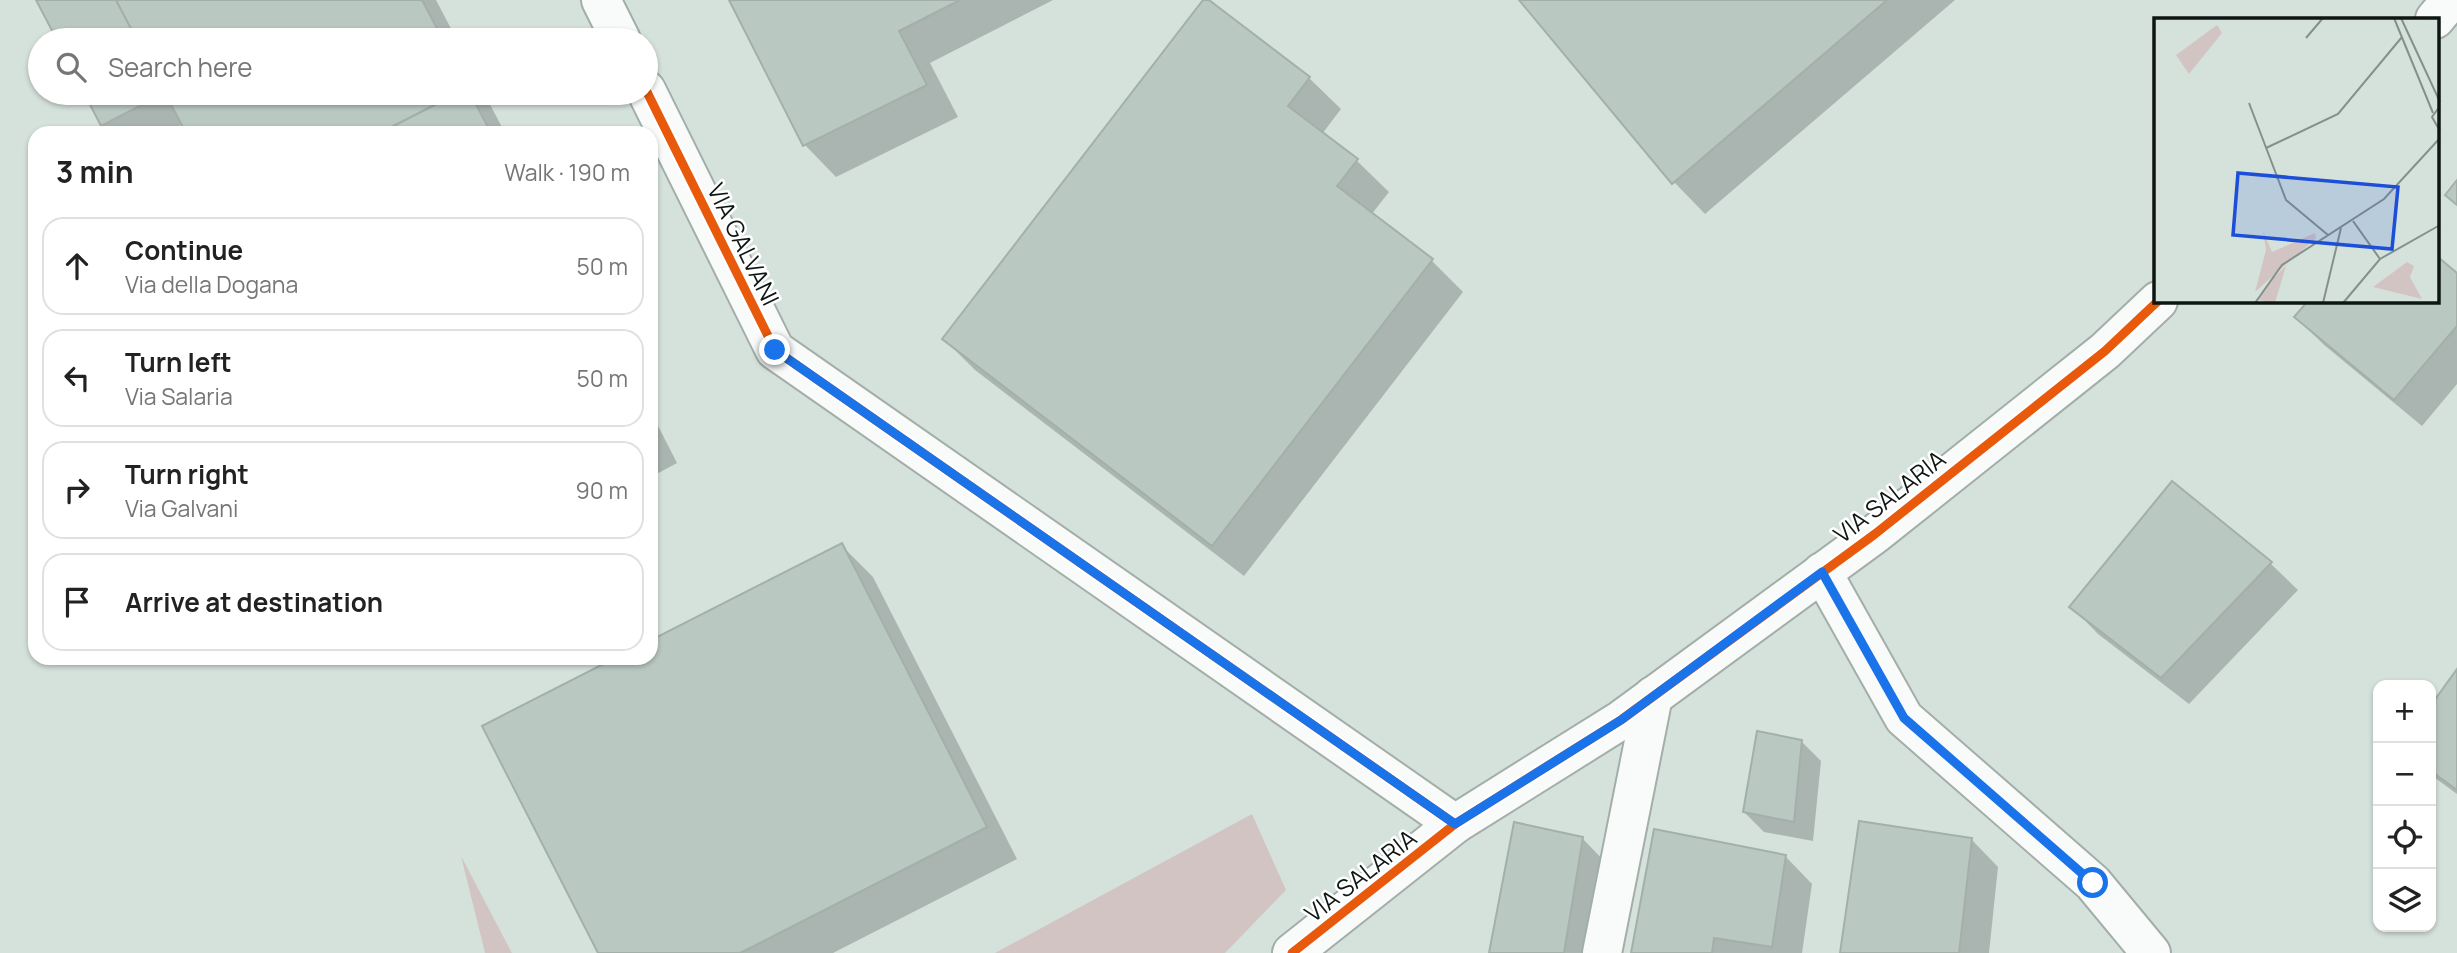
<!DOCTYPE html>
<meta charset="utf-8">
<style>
:root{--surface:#fff;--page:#f6f6f6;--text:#222;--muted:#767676;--line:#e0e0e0}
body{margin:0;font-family:Manrope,sans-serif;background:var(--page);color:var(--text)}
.controls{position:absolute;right:21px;bottom:21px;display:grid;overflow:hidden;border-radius:14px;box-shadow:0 2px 5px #0004}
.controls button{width:63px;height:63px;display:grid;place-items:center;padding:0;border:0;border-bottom:2px solid var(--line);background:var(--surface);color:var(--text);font:35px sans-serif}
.stop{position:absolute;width:21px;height:21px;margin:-16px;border:5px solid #1a73e8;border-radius:50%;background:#fff}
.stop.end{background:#1a73e8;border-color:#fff;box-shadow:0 2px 7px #0008}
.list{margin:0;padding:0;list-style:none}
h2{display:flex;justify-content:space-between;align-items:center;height:91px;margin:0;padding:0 28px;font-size:30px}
h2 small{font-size:23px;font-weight:400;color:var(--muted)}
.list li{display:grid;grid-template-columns:46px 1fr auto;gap:21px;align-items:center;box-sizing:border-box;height:98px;margin:0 14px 14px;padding:0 14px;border:2px solid var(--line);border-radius:21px}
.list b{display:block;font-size:26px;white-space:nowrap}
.list p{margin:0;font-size:23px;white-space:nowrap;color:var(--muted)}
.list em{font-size:23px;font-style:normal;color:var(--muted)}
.icon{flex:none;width:38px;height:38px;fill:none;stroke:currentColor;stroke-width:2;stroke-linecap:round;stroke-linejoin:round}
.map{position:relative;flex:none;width:2457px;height:953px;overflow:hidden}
.search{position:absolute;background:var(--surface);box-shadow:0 2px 5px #0004;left:28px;top:28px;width:630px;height:77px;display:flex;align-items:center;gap:18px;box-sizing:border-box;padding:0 24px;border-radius:38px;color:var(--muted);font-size:26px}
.panel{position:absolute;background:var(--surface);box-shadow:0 2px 5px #0004;left:28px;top:126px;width:630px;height:539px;border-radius:21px}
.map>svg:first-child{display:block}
.green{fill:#d3c4c4}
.shadow{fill:#0003}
.building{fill:#b9c9c2;stroke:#a4afaa;stroke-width:2}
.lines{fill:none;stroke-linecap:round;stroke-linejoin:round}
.minor-casing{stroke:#a4aea9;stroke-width:42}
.secondary-casing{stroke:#a4aea9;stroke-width:42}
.minor{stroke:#f9fbfa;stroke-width:38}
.secondary{stroke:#f9fbfa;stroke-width:38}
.cycleway-casing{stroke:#fff;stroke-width:13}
.cycleway{stroke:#e8590c;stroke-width:9}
.route{stroke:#1a73e8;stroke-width:9}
.labels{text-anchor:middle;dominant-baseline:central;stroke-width:5;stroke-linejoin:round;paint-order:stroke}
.street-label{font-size:24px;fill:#0e1613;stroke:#fff}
.inset-road{fill:none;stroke:#85908c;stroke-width:2}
.view{fill:#1d4ed8;fill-opacity:0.15;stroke:#1d4ed8;stroke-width:3.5}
.inset-edge{fill:none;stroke:#0e1613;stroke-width:3.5}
</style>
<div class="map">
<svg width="2457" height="953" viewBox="0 0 2457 953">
<rect width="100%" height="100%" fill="#d5e2dc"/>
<g class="green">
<path d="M1252,814L1286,890L1225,953H995Z"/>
<path d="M461,856L512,953H485Z"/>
</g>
<g class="shadow">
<path d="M38,0H436L457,40H59Z"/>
<path d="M731,0H1053L930,63L958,117L836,177L805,145Z"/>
<path d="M1205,0L1309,78L1341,109L1322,134L1357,161L1389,192L1371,215L1431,260L1463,292L1244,576L975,370L944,339Z"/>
<path d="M1521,0H1955L1705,214L1674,182Z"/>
<path d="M86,93H484L505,133H187L183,124L166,133H111L103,125Z"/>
<path d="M2438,260L2457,276V384L2422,426L2323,344L2296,317L2310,301H2438Z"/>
<path d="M651,412L677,463L651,477Z"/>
<path d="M2172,484L2271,564L2298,590L2189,704L2098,634L2072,607Z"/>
<path d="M841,545L873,577L1017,859L833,953H600L619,658H651V642Z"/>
<path d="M2457,671V794L2431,775V708Z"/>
<path d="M1802,742L1821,761L1813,841L1764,832L1744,812Z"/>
<path d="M1583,839L1609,866L1595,953H1490Z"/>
<path d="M1972,840L1998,867L1989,953H1842Z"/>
<path d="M1786,857L1812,884L1802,953H1633Z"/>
</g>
<g class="building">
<path d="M36,0H116L137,40H57Z"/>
<path d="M116,0H422L443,40H137Z"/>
<path d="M729,0H960L899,31L927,85L803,146Z"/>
<path d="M1203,0H1209L1310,77L1288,106L1358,159L1337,186L1433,259L1212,546L942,339Z"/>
<path d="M1519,0H1887L1672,184Z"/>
<path d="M84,93H165L101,126Z"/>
<path d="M165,93H458L380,133H186Z"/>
<path d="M458,93H470L491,133H380Z"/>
<path d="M2457,180V205L2445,195Z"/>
<path d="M2438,257L2457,273V326L2394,400L2294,317L2308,301H2438Z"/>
<path d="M2172,481L2272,562L2161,678L2069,607Z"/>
<path d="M842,543L987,827L740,953H598L482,726L615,658H651V640Z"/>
<path d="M2457,669V790L2431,771V705Z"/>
<path d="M1757,731L1802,740L1794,822L1743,812Z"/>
<path d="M1859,821L1972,838L1959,953H1840Z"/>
<path d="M1514,822L1583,837L1564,953H1489Z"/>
<path d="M1654,829L1786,855L1772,947L1714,938L1712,953H1631Z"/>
</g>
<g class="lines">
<defs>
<g id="minor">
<path d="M601,0L621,40"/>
<path d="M646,90L775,350L1455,824"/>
<path d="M1822,572L1904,718L2093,883L2151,953"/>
<path d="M1602,953L1653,696"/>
</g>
<g id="secondary">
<path d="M2435,19L2451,0"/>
<path d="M1292,953L1455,824L1621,720L1875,534L2105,351L2158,301"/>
</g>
</defs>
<use href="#minor" class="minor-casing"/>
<use href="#secondary" class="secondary-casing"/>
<use href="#minor" class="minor"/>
<use href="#secondary" class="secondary"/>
<defs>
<g id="cycleway">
<path d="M646,90L775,350L1455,824"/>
<path d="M1292,953L1455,824L1621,720L1875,534L2105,351L2158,301"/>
</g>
</defs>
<use href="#cycleway" class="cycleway-casing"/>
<use href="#cycleway" class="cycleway"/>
</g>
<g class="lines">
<path class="route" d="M775,350L1455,824L1621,720L1822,572L1904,718L2093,883"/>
</g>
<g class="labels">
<g class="street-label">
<text transform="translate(744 244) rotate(64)">VIA GALVANI</text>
<text transform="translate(1889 496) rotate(-38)">VIA SALARIA</text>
<text transform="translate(1360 875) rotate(-38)">VIA SALARIA</text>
</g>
</g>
<g transform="translate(2154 18)">
<rect width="285" height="285" fill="#d5e2dc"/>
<path d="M63,7L68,15L35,56L22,37ZM109,213L118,234L161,215L162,220L101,274L112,232ZM253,244L260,248L256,259L268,281L219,269ZM132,248L121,285L104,282L117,262Z" fill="#d3c4c4"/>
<path class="inset-road" d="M240,0L279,95M247,0L286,84M152,20L169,0M95,85L132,182L174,217M286,88L278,99L286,113M112,130L184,96L248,19M199,203L226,241M101,285L128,247L230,181L286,120M169,285L187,210M189,285L226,241L286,207"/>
<path class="view" d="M84,155L244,169L238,231L79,217Z"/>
<rect width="285" height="285" class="inset-edge"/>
</g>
</svg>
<div class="controls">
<button>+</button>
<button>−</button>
<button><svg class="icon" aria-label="locate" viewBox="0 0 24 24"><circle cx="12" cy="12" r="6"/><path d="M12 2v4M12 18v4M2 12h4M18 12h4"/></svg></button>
<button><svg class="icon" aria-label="layers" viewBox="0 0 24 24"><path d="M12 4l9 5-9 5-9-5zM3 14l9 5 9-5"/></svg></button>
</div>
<div class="stop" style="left:2093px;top:883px"></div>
<div class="stop end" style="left:775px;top:350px"></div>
<div class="search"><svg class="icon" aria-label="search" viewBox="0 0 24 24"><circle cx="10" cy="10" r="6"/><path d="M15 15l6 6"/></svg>Search here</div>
<section class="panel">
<h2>3 min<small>Walk · 190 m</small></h2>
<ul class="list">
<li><svg class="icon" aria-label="ahead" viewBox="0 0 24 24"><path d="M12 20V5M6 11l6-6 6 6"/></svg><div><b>Continue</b><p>Via della Dogana</p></div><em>50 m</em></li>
<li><svg class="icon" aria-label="left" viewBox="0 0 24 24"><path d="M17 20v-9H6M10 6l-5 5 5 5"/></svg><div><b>Turn left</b><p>Via Salaria</p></div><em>50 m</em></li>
<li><svg class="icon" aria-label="right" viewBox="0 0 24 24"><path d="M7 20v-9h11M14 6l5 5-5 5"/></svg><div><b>Turn right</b><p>Via Galvani</p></div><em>90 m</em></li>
<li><svg class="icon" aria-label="arrive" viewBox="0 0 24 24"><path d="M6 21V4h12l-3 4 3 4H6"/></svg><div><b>Arrive at destination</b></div></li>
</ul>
</section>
</div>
